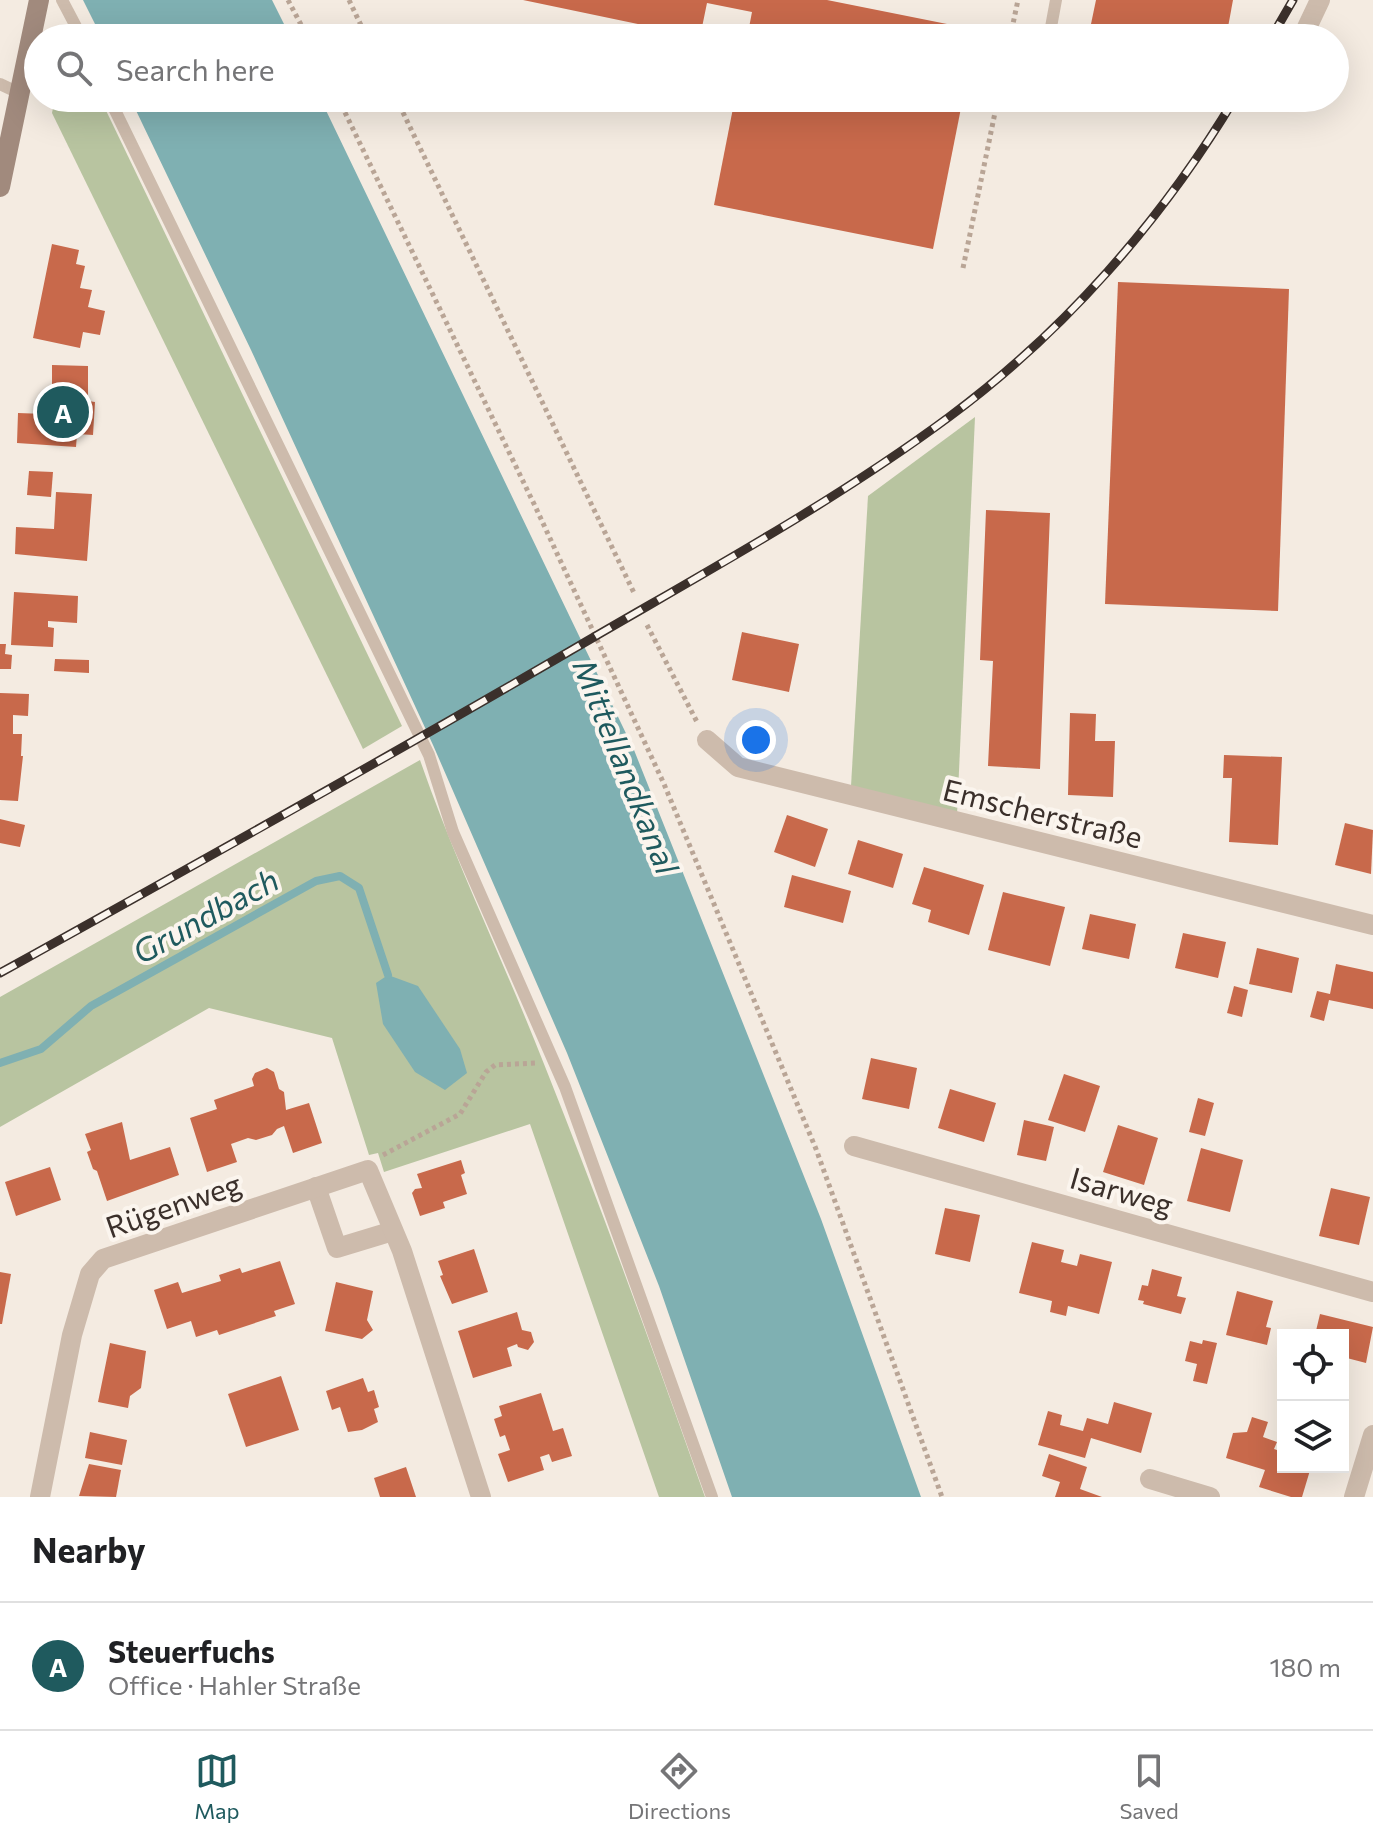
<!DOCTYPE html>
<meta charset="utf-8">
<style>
:root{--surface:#fff;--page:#f6f6f6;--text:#202124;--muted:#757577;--line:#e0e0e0;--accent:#1f5a5e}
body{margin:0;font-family:Commissioner,sans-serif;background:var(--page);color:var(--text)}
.controls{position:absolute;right:24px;bottom:24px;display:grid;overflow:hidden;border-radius:0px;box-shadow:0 8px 32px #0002}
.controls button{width:72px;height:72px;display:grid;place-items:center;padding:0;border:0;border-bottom:2px solid var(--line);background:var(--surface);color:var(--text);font:40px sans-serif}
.you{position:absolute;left:756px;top:740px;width:28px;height:28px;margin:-20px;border:6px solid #fff;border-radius:50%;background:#1a73e8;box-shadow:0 0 0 12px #1a73e833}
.badge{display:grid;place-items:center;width:52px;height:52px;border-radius:50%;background:var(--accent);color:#fff;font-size:26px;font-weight:700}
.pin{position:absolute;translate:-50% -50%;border:4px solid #fff;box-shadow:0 2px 8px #0006}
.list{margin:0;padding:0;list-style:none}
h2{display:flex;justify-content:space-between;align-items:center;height:104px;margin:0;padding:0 32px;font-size:34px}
h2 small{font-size:26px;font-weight:400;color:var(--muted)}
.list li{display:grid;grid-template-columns:52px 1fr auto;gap:24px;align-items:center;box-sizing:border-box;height:128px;padding:0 32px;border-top:2px solid var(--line)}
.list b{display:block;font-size:30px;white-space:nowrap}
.list p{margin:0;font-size:26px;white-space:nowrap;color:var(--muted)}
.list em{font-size:26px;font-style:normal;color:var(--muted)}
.icon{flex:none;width:44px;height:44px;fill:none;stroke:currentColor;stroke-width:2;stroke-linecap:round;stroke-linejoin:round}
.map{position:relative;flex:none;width:1373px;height:1497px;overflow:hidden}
.search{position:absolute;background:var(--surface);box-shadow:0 8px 32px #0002;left:24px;right:24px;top:24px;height:88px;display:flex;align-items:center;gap:20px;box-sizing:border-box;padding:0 28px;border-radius:44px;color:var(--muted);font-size:30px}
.sheet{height:232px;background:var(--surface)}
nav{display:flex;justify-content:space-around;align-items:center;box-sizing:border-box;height:112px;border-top:2px solid var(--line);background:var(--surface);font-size:22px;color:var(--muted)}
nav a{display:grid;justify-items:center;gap:4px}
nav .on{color:var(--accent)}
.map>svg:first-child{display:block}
.green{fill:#b8c4a0}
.water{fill:#7fb0b2}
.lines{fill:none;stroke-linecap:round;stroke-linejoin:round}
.stream{stroke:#7fb0b2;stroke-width:8}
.building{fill:#c8694b}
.path{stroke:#b9a596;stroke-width:5;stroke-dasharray:4 4;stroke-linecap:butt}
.lane{stroke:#cdbbac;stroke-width:12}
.street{stroke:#cdbbac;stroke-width:20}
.secondary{stroke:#a18a7d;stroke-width:20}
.rail-casing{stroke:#3b302b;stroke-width:9}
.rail{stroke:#fbf5ee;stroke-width:6;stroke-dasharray:18;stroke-linecap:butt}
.labels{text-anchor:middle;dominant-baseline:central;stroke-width:8;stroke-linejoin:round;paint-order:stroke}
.street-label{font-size:30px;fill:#3b302b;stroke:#fbf5ee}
.water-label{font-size:32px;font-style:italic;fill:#1f5a5e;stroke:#fbf5ee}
</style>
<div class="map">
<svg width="1373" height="1497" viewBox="0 0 1373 1497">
<rect width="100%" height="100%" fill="#f4ebe1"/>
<g class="green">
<path d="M55,98H100L402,726L363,749L52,113Z"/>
<path d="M975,417L957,815L851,786L868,496Z"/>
<path d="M420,760C456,864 504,962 544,1064C601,1207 654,1352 705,1497H659L530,1124L384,1172L378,1153L369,1155L332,1038L209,1008L0,1127V997Z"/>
</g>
<g class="water">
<path d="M83,0H272L291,38H102Z"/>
<path d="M130,98H320L634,750L821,1219L921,1497H732L659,1286L567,1053L433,745L251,350Z"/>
<path d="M388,975L418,986L460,1049L467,1073L445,1090L415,1072L383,1024L376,983Z"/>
</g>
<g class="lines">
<path class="stream" d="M0,1063L41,1049L91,1006L316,881L340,876L359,888L388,975"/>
</g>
<g class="building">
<path d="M523,0H827L977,30L975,38H747L752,12L707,3L700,37Z"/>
<path d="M1096,0H1233L1226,38H1165L1091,24Z"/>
<path d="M735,98H963L933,249L714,205Z"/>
<path d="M52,244L79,250L76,264L85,266L80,288L92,290L88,307L105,311L100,335L83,332L80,348L33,338Z"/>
<path d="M1118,282L1289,289L1278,611L1105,604Z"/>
<path d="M52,365L88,366V401L95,402L93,435L77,434L76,447L17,443L18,413L45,414V389H52Z"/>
<path d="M29,471L53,472L51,497L27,495Z"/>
<path d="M56,492L92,494L87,561L15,554L16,527L54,529Z"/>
<path d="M986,510L1050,513L1040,769L988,766L993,661L980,660Z"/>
<path d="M14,592L78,596L77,623L48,621V627L54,628L53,647L11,645Z"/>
<path d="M742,632L799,644L789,692L732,680Z"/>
<path d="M0,644H6L5,654L12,655L11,669H0Z"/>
<path d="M55,659L89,660V673L54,671Z"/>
<path d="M0,693L29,694L28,716L13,715V734H22L21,756H23L18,801L0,800Z"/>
<path d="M1070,713L1096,714L1095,741H1115L1113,797L1068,795Z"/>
<path d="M1224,755L1282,757L1278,845L1229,842L1232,778H1223Z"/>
<path d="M787,815L828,829L815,867L774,852Z"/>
<path d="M0,819L25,825L20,847L0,843Z"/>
<path d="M1345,823L1373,830L1371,874L1335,865Z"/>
<path d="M858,840L903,854L893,888L848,874Z"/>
<path d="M924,867L984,885L969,935L928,922L931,910L912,904Z"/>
<path d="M792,875L851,891L843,923L784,907Z"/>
<path d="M1003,892L1065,907L1050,966L988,950Z"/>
<path d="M1090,914L1136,924L1129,959L1082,949Z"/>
<path d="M1183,933L1226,942L1218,978L1175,968Z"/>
<path d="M1257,948L1299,958L1292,993L1249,984Z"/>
<path d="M1336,964L1373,972V1009L1329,1000L1324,1021L1310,1017L1317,991L1330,994Z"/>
<path d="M1234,986L1248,990L1242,1017L1227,1013Z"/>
<path d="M871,1058L917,1068L909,1109L862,1099Z"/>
<path d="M267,1068L274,1072L279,1089L284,1092L286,1110L309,1103L322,1143L293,1153L284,1126L277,1129L272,1135L256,1140L248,1138L231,1144L237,1162L207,1172L190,1118L217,1109L214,1100L254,1086L252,1079L255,1073Z"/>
<path d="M1064,1074L1100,1086L1085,1132L1048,1120Z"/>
<path d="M950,1089L996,1103L984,1142L938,1128Z"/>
<path d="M1198,1098L1214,1103L1205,1136L1189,1132Z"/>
<path d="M1024,1120L1054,1127L1046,1161L1017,1155Z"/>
<path d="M122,1122L130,1160L170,1147L179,1175L107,1201L97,1171L93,1169L87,1152L91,1150L85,1134Z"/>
<path d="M1118,1125L1158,1138L1144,1185L1103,1172Z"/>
<path d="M1201,1148L1243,1160L1230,1212L1187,1201Z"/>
<path d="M461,1160L465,1173L461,1175L467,1194L443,1202L445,1208L420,1216L412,1193L415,1189L422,1188L417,1174Z"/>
<path d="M50,1167L61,1200L16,1216L5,1182Z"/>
<path d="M1331,1188L1370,1197L1359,1245L1319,1236Z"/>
<path d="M945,1208L980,1215L970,1262L935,1254Z"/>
<path d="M1032,1242L1064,1250L1061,1262L1077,1266L1080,1254L1112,1262L1099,1314L1068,1306L1066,1316L1050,1312L1052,1301L1019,1293Z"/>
<path d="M474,1249L488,1292L452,1304L440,1276L443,1275L438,1261Z"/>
<path d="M280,1261L295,1304L274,1311L276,1316L219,1335L217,1330L196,1337L191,1321L167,1329L154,1290L178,1282L182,1293L221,1281L219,1275L240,1268L242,1273Z"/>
<path d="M1152,1269L1182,1277L1177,1296L1186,1298L1181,1314L1143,1304L1144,1301L1138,1300L1142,1285L1148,1286Z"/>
<path d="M0,1272L11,1274L2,1324H0Z"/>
<path d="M336,1282L373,1291L367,1320L373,1330L362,1339L325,1331Z"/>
<path d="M1237,1291L1273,1301L1266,1327L1271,1328L1267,1345L1226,1335Z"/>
<path d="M517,1312L522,1330L531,1332L534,1342L528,1350L518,1347L517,1344L507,1348L512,1366L473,1378L458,1331Z"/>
<path d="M1320,1314L1373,1327L1366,1363L1343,1357V1335H1315Z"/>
<path d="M1203,1340L1217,1343L1207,1384L1193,1381L1197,1364L1185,1361L1190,1341L1202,1344Z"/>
<path d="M110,1343L146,1351L141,1388L130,1396L128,1408L98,1402Z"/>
<path d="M281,1376L299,1430L246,1447L228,1394Z"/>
<path d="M363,1378L368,1392L374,1390L379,1407L374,1409L378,1422L362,1430L348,1432L340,1407L332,1410L326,1391Z"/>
<path d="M541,1393L553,1431L563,1428L572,1456L552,1462L549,1454L540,1457L544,1470L508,1482L498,1454L510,1450L505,1435L500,1437L494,1419L502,1416L499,1406Z"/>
<path d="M1114,1402L1152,1413L1141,1453L1091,1438L1085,1458L1038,1445L1048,1411L1062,1415L1060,1425L1083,1431L1087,1418L1108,1424Z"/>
<path d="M1252,1417L1268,1422L1263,1437L1277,1442L1274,1449L1283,1452V1467H1311L1302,1497H1291L1259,1487L1265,1470L1226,1458L1233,1433L1247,1432Z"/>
<path d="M90,1432L127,1440L122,1465L85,1458Z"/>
<path d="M1049,1454L1087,1467L1080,1489L1102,1497H1055L1060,1482L1042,1476Z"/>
<path d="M89,1464L121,1470L116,1497L79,1496Z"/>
<path d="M406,1467L416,1497H380L374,1478Z"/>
</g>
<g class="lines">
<g class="path">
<path d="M288,0L308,38"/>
<path d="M349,0L367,38"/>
<path d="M1010,38L1018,0"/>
<path d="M338,98L535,506L664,784L816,1149L942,1497"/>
<path d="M396,98L635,595"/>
<path d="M963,268L998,98"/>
<path d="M647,625L697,722"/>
<path d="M383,1155L460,1114L486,1072L495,1065L537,1063"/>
</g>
<g class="lane">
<path d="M62,0L82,38"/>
<path d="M1049,38L1056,0"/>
<path d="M0,84L19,93"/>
<path d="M109,98L429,755L453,832L565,1087L712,1497"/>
</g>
<g class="street">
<path d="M1302,38L1320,0"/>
<path d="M707,740L738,767L1373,925"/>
<path d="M854,1146L1373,1292"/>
<path d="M316,1187L337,1248L393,1231"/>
<path d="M1150,1479L1210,1497"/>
<path d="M40,1497L72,1335L90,1274L103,1259L368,1170L402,1251L481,1497"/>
<path d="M1354,1497L1373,1435"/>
</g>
<path class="secondary" d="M0,187L39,0"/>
<defs>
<g id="rail">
<path d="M1271,38L1293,0"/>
<path d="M0,973C191,867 381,761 570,651C698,576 830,505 949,417C1064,332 1162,220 1235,98"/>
</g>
</defs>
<use href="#rail" class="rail-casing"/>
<use href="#rail" class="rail"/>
</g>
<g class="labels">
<g class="street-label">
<text transform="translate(1043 812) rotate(14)">Emscherstraße</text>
<text transform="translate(1122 1190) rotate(16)">Isarweg</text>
<text transform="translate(173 1204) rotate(-19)">Rügenweg</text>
</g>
<g class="water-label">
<text transform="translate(627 766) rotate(68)">Mittellandkanal</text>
<text transform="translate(205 915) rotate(-29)">Grundbach</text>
</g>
</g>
</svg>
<div class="controls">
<button><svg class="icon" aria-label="locate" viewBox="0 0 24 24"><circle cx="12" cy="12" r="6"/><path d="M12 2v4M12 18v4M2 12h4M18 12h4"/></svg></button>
<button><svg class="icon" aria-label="layers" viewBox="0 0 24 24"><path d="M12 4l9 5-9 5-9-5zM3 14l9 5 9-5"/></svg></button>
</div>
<div class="you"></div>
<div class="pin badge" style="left:63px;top:412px">A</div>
<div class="search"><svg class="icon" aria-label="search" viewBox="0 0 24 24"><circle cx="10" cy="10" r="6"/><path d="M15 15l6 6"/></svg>Search here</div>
</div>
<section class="sheet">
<h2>Nearby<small></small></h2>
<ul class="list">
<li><span class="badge">A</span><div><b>Steuerfuchs</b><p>Office · Hahler Straße</p></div><em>180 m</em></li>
</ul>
</section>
<nav>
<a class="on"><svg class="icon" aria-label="map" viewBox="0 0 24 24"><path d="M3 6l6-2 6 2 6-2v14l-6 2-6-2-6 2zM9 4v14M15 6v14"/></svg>Map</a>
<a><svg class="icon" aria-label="directions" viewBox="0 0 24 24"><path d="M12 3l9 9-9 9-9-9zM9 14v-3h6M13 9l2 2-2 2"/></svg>Directions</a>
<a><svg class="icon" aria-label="saved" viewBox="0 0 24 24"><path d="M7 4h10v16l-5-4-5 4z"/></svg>Saved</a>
</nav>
